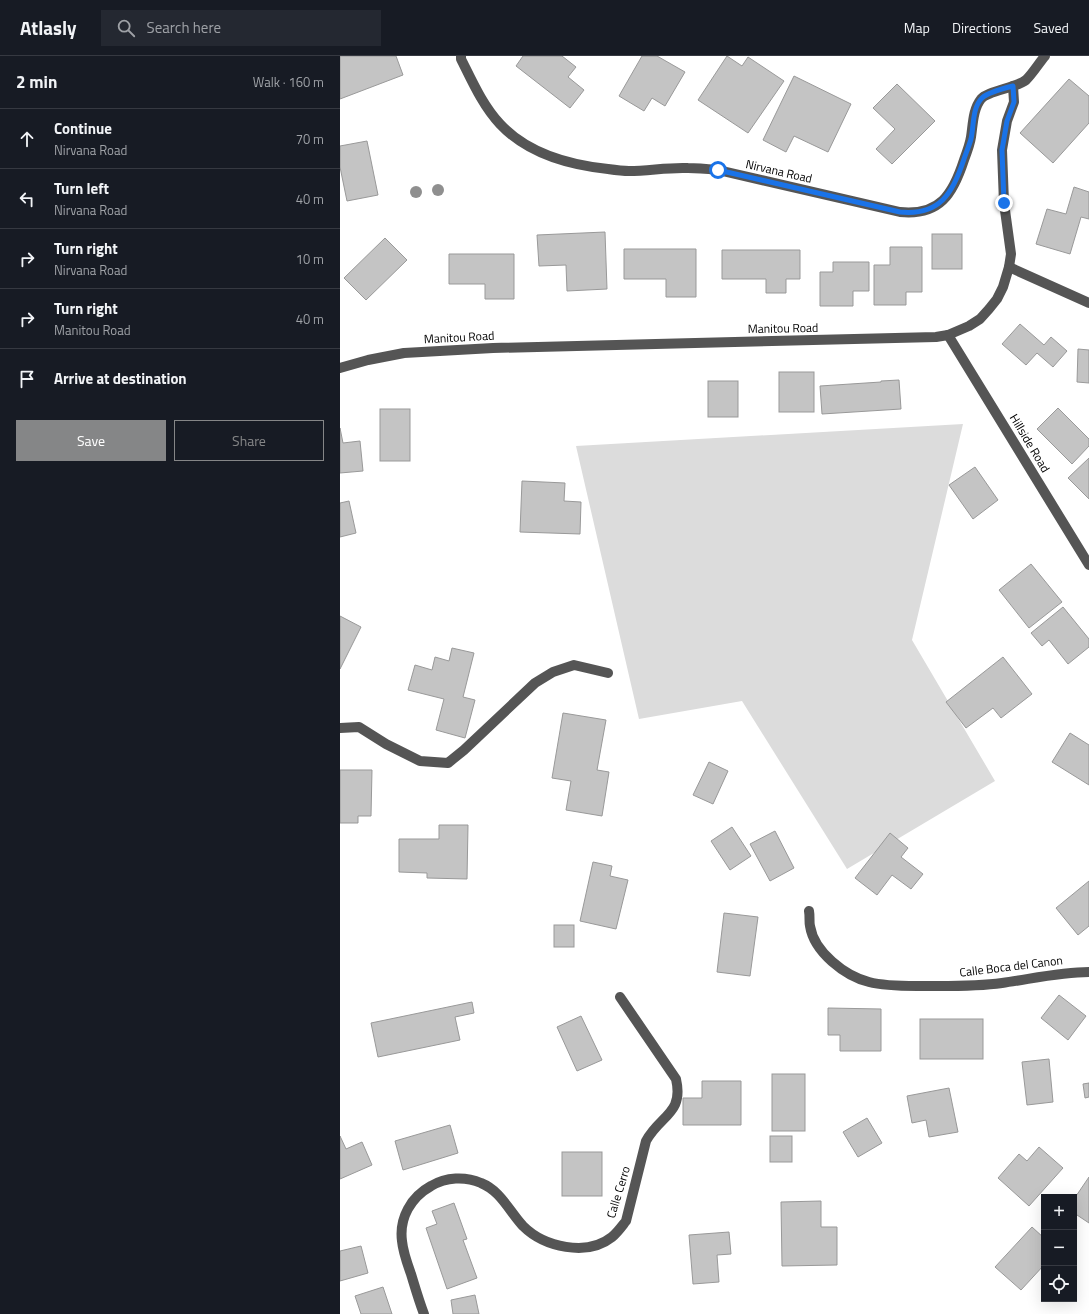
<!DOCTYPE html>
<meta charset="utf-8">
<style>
:root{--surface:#171b24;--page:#242831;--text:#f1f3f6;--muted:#9ea1a6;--line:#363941;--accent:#858687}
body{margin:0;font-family:"Titillium Web",sans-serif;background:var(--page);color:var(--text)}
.controls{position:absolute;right:12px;bottom:12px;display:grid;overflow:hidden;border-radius:0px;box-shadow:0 4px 16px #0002}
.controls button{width:36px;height:36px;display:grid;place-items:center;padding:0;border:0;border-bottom:1px solid var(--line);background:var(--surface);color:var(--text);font:20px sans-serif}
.stop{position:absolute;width:12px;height:12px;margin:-9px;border:3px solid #1a73e8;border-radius:50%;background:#fff}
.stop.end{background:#1a73e8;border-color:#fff;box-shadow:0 1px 4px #0008}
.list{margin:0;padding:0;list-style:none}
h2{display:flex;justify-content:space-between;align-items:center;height:52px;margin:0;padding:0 16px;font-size:17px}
h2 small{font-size:13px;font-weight:400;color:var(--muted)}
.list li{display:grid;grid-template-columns:26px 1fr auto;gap:12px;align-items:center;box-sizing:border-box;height:60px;padding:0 16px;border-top:1px solid var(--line)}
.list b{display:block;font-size:15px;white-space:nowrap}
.list p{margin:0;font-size:13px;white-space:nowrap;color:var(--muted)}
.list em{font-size:13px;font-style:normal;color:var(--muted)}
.actions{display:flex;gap:8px;padding:12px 16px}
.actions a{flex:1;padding:9px 0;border:1px solid var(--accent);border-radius:0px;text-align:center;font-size:14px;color:var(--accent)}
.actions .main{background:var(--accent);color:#fff}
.icon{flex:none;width:22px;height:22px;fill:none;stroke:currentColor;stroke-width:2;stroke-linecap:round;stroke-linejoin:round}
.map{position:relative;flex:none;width:749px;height:1258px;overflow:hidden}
header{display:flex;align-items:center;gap:24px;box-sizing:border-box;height:56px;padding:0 20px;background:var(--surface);border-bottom:1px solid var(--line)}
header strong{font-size:19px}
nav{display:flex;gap:22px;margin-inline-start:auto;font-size:14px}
.search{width:280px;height:36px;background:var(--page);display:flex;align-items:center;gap:10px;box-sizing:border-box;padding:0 14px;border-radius:0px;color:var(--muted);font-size:15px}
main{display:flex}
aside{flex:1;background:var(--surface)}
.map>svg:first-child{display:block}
.green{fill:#dcdcdc}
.building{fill:#c4c4c4;stroke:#999}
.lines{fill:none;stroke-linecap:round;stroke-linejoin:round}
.minor{stroke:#555;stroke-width:10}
.tree{fill:#8f8f8f}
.route{stroke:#1a73e8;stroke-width:5}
.labels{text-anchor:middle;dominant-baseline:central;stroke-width:3;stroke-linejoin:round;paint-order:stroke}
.street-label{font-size:12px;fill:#000;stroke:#fff}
</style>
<header>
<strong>Atlasly</strong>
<div class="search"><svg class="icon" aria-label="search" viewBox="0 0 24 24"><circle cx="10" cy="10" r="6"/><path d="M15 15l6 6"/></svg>Search here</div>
<nav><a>Map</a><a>Directions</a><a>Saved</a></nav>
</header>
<main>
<aside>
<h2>2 min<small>Walk · 160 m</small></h2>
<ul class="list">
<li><svg class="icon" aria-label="ahead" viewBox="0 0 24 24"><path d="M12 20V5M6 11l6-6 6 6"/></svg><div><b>Continue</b><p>Nirvana Road</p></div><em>70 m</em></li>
<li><svg class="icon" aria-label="left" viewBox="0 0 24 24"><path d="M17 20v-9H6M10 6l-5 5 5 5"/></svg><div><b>Turn left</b><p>Nirvana Road</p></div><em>40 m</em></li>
<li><svg class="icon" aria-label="right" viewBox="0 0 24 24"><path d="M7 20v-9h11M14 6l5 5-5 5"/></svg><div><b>Turn right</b><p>Nirvana Road</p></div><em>10 m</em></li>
<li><svg class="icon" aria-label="right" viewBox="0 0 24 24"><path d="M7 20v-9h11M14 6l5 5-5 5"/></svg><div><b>Turn right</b><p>Manitou Road</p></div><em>40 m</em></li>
<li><svg class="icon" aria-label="arrive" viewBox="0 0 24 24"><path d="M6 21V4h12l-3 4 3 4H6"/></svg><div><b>Arrive at destination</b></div></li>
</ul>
<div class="actions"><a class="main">Save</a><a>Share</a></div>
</aside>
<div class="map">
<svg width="749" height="1258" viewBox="0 0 749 1258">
<rect width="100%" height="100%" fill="#fff"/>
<path class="green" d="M623,368L572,584L655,725L507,813L402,645L299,663L236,390Z"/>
<g class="building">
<path d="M0,0H56L63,19L0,43Z"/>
<path d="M183,0H222L236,11L228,21L244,34L230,52L176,10Z"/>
<path d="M302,0H317L345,16L325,50L312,42L304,55L279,40Z"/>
<path d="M387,0L402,10L408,1L444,25L408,77L358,44Z"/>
<path d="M454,20L511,48L488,96L454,80L446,96L423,84Z"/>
<path d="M729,23L749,40V67L713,107L680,77Z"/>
<path d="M557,28L595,65L552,108L536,93L555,73L533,52Z"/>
<path d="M27,85L38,139L7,145L0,111V90Z"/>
<path d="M734,131L749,136V163L741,161L730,198L696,188L707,153L726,158Z"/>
<path d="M265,176L267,233L227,235L226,209L199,210L197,179Z"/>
<rect x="592" y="178" width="30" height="35"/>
<path d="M45,182L67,204L26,244L4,222Z"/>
<path d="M550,191H582V236H566V249H534V209H550Z"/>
<path d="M284,193H356V241H326V223H284Z"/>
<path d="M382,194H460V223H446V237H426V223H382Z"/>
<path d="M109,198H174V243H145V228H109Z"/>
<path d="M493,206H529V235H513V250H480V216H493Z"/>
<path d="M680,268L704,289L711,281L727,295L713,311L697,297L686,309L662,288Z"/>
<path d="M738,293L749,294V327L737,326Z"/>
<rect x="439" y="316" width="35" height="40"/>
<path d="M559,324L561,353L482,358L480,330L541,326V325Z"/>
<rect x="368" y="325" width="30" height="36"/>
<path d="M718,352L749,383V390L732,408L697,373Z"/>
<rect x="40" y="353" width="30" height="52"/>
<path d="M0,372L3,387L20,385L23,415L0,417Z"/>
<path d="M749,402V443L728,422Z"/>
<path d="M635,411L658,444L633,463L609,429Z"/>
<path d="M182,425L225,427L224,445L241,446L240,478L180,476Z"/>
<path d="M9,445L16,477L0,481V447Z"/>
<path d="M691,508L722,546L689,572L659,534Z"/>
<path d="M723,551L749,583V591L728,608L709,584L702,590L691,577Z"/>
<path d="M0,560L21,571L0,613Z"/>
<path d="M112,592L134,597L123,641L135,644L125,682L96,674L104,643L68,634L75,609L92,614L95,601L109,605Z"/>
<path d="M663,601L692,638L661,662L653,652L626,672L606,646Z"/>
<path d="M223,657L266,664L257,714L269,716L262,760L226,754L231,725L212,722Z"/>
<path d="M730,677L749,689V729L712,706Z"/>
<path d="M369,706L388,715L373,748L353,739Z"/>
<path d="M0,714H32L31,760H18V767H0Z"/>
<path d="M99,769H128L127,823L87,822V817L59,816V783H99Z"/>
<path d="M392,771L411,800L390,814L371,785Z"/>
<path d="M435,775L454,812L430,825L410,788Z"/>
<path d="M550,777L568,792L561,801L583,818L571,833L552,819L537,839L515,822Z"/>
<path d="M253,806L272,810L270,820L288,824L276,873L240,865Z"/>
<path d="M749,825V870L738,879L716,852Z"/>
<path d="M384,857L418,861L410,920L377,916Z"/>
<rect x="214" y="869" width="20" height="22"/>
<path d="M719,939L746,960L728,984L701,962Z"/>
<path d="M132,946L134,957L115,961L120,984L38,1001L31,967Z"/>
<path d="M488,952L541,953V995H500V979H488Z"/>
<path d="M241,960L262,1004L237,1015L217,971Z"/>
<rect x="580" y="963" width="63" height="40"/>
<path d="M709,1003L713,1046L687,1049L682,1006Z"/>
<rect x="432" y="1018" width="33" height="57"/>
<path d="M362,1025H401V1069H343V1042H362Z"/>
<path d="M749,1027V1041L745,1042L743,1028Z"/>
<path d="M609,1032L618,1076L589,1081L586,1064L572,1067L567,1040Z"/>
<path d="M527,1062L542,1087L518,1101L503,1076Z"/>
<path d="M110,1069L118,1097L63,1114L55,1085Z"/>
<path d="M0,1080L6,1093L22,1086L32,1109L0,1123Z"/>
<rect x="430" y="1080" width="22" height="26"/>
<path d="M699,1091L723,1112L689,1150L658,1122L679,1098L687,1105Z"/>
<rect x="222" y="1096" width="40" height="44"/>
<path d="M749,1121V1167L734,1157V1143Z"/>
<path d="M481,1145V1171H497V1209L442,1210L441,1146Z"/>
<path d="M114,1147L127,1183L123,1184L137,1222L107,1233L86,1172L97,1168L92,1155Z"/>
<path d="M692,1171L704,1182V1209L681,1234L655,1211Z"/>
<path d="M389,1176L391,1198L377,1199L379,1226L353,1228L349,1179Z"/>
<path d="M21,1190L28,1217L0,1225V1195Z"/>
<path d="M43,1231L52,1258H21L15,1240Z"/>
<path d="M135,1239L139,1258H113L111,1244Z"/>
</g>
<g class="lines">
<g class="minor">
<path d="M121,0V3C132,25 143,50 160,68C188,98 229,109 268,113C275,114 282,115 289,115C309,115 328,111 348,112C358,112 368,113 378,114L560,156C600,160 613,138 624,104C627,96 630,88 631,81C633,68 633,53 641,43C647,35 676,32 686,24C693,17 699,7 705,0"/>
<path d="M669,211L749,247"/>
<path d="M608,279L749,509"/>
<path d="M0,312L28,304L64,297L153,292L596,281L608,279L629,270L640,263L649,253L657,243L663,231L669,211L671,198L664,147L662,94L667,65L674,46L673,30"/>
<path d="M0,672L19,671L46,688L80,705L108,707L124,694L195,627L213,616L234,609L268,617"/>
<path d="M469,855C470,860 469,866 470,870C474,896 505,920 529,926C544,930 562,930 577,930C605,930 634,931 662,927C691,923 720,916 749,916"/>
<path d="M84,1258C79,1245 75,1231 71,1218C67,1207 63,1196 62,1185C59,1162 71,1141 91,1130C106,1121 125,1120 141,1127C161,1135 169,1155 183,1170C204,1191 247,1201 272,1181C278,1176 282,1170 286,1165L306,1085C320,1059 344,1058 336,1023L280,941"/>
</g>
</g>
<g class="tree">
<circle cx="98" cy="134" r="6"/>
<circle cx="76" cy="136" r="6"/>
</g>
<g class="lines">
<path class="route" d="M378,114L560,156C600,160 613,137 624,103C626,97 629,90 631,83C634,70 632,52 642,42C647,37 665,32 673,30L674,46L667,65L662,94L664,147"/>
</g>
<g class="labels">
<g class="street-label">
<text transform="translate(439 115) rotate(13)">Nirvana Road</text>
<text transform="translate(443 272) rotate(-1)">Manitou Road</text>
<text transform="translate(119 281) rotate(-3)">Manitou Road</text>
<text transform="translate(690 387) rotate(59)">Hillside Road</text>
<text transform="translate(671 910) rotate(-7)">Calle Boca del Canon</text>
<text transform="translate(278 1136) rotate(-73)">Calle Cerro</text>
</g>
</g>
</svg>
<div class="controls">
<button>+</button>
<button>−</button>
<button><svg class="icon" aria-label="locate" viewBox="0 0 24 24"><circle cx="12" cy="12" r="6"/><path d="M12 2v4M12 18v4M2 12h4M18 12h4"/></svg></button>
</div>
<div class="stop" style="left:378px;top:114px"></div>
<div class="stop end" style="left:664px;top:147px"></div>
</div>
</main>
